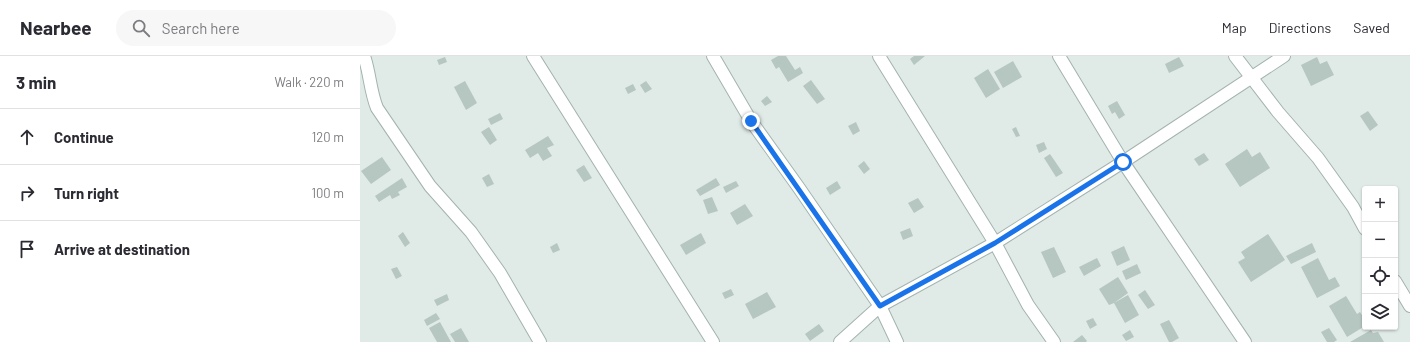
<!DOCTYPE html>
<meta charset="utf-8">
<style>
:root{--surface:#fff;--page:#f7f7f7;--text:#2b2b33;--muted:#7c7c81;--line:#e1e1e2}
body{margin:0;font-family:Barlow,sans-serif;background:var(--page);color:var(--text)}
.controls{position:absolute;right:12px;bottom:12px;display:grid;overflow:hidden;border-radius:4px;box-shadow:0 1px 3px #0004}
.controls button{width:36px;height:36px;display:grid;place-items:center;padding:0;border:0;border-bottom:1px solid var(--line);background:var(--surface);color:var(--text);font:20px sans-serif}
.stop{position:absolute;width:12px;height:12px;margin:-9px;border:3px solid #1a73e8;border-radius:50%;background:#fff}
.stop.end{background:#1a73e8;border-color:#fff;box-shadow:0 1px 4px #0008}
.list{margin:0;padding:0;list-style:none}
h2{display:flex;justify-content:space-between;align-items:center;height:52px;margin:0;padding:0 16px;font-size:17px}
h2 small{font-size:13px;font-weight:400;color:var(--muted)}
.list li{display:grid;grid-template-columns:26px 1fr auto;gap:12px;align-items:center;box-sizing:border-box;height:56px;padding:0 16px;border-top:1px solid var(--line)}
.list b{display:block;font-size:15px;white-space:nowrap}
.list em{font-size:13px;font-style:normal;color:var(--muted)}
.icon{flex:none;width:22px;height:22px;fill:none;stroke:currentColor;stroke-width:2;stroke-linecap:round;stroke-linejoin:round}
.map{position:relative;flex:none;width:1050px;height:286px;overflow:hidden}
header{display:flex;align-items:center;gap:24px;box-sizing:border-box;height:56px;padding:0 20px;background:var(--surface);border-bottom:1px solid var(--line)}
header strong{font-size:19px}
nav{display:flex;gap:22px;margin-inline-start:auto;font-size:14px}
.search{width:280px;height:36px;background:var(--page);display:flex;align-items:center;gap:10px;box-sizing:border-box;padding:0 14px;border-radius:22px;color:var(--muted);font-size:15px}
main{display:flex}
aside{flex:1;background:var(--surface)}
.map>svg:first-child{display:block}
.building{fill:#b6c6c1}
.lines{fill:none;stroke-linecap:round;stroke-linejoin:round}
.minor-casing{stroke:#a3b3af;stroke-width:14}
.minor{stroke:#fff;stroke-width:12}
.route{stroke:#1a73e8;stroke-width:5}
</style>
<header>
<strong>Nearbee</strong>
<div class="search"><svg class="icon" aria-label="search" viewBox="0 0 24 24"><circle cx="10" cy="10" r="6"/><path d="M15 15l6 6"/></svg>Search here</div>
<nav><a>Map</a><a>Directions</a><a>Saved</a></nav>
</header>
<main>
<aside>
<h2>3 min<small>Walk · 220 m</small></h2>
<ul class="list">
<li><svg class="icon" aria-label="ahead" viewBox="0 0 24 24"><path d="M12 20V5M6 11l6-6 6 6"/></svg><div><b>Continue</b></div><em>120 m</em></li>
<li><svg class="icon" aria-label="right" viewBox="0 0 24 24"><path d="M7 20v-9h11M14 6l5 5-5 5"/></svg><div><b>Turn right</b></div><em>100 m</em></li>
<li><svg class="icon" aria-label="arrive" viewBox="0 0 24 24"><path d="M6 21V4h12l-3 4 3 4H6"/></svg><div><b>Arrive at destination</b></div></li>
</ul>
</aside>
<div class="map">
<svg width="1050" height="286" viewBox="0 0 1050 286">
<rect width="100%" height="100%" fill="#e0ebe8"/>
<g class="building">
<path d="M418,0H426L435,14L440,11L443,17L428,26L419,11L416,13L411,4Z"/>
<path d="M554,0H565L554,9L550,3Z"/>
<path d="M85,1L87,6L79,9L77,4Z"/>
<path d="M819,1L824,10L809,17L805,8Z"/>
<path d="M957,1L960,8L967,5L974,19L951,30L941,9Z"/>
<path d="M653,5L662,21L643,32L634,16Z"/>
<path d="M628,13L640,33L626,42L614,22Z"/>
<path d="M451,24L465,43L457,48L443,30Z"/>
<path d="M105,25L117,47L106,54L94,31Z"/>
<path d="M286,25L292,33L285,37L280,29Z"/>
<path d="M273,28L276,34L268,38L265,32Z"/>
<path d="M407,40L412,46L405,50L401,45Z"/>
<path d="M757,45L765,59L759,63L755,56L752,58L748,50Z"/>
<path d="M1008,55L1018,69L1010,75L1000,60Z"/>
<path d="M140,57L143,63L131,69L128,63Z"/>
<path d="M496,66L500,75L493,79L488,70Z"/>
<path d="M129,71L137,84L130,89L121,76Z"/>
<path d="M656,71L660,80L656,81L652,73Z"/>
<path d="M188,80L194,89L187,92L192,100L183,105L178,97L170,102L165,94Z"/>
<path d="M684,86L687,93L679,97L676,89Z"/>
<path d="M887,93L892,101L900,96L910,112L880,131L865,108Z"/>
<path d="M844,97L849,104L839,110L834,103Z"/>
<path d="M690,98L703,117L696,121L684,102Z"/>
<path d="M22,101L31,114L11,128L1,115Z"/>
<path d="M504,105L510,113L504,118L498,110Z"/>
<path d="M224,109L232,122L224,126L216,114Z"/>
<path d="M129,118L134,128L127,131L122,122Z"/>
<path d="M42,122L47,131L38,136L40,139L32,143L30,139L19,146L15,140Z"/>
<path d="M356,122L360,129L340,140L336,134Z"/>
<path d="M376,125L379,130L366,137L363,131Z"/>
<path d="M477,125L481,132L470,139L466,132Z"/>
<path d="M352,141L358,155L348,158L343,144Z"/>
<path d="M558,142L564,151L554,157L548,147Z"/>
<path d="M385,148L393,160L377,169L370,157Z"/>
<path d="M550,172L553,180L543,184L540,176Z"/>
<path d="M43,176L50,187L45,191L38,180Z"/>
<path d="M341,177L346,187L326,199L320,189Z"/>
<path d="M908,178L925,204L891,226L878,206L885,202L881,196Z"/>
<path d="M197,187L200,194L193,197L190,191Z"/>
<path d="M952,187L956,196L931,208L926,200Z"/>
<path d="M764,190L770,204L757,210L751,196Z"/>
<path d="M694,191L706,216L693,222L681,196Z"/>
<path d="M737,202L741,210L724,220L719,211Z"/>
<path d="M958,202L969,224L975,221L980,230L957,242L941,211Z"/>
<path d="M777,208L781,217L766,224L762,215Z"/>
<path d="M37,211L42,220L36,223L31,213Z"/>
<path d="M758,221L768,237L754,247L768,239L779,259L765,267L754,247L749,249L739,233Z"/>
<path d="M371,233L374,239L365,243L362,237Z"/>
<path d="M785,234L795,249L788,253L778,239Z"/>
<path d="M407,236L416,251L393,263L385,248Z"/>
<path d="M87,238L89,244L77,250L74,244Z"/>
<path d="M986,240L997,258L1000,256L1005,264V270L987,281L969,250Z"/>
<path d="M76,257L80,263L67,270L64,264Z"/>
<path d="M733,262L737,269L730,273L726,265Z"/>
<path d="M809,264L819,282L812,286H809L800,268Z"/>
<path d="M80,266L91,286H77L69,272Z"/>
<path d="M459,268L464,275L450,285L445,278Z"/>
<path d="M101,272L109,286H95L90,278Z"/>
<path d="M969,272L977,284L974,286H967L961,276Z"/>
<path d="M770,274L774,281L766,285L762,279Z"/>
<path d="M1011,274L1013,277L1018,276L1024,286H990Z"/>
<path d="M722,279L727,285L726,286H713Z"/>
</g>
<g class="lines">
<defs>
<g id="minor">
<path d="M4,0C10,17 10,35 17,52L70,130L111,176L140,217L180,286"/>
<path d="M173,0L353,286"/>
<path d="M353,0L391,65L439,132L520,250L537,286"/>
<path d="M519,0L635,187L668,249L694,286"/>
<path d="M699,0L763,106L885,286"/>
<path d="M875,0L918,56L958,102L993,151L1005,173"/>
<path d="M1035,225L1050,250"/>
<path d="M480,286L520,250L635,187L763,106L924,0"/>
</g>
</defs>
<use href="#minor" class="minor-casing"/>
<use href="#minor" class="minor"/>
</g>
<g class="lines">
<path class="route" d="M391,65L520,250L635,187L763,106"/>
</g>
</svg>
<div class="controls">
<button>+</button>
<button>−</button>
<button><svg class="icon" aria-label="locate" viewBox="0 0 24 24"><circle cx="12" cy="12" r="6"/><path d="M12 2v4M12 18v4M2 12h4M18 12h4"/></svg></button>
<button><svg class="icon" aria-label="layers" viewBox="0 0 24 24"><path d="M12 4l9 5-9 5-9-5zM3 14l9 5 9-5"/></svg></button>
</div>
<div class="stop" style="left:763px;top:106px"></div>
<div class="stop end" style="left:391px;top:65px"></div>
</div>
</main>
